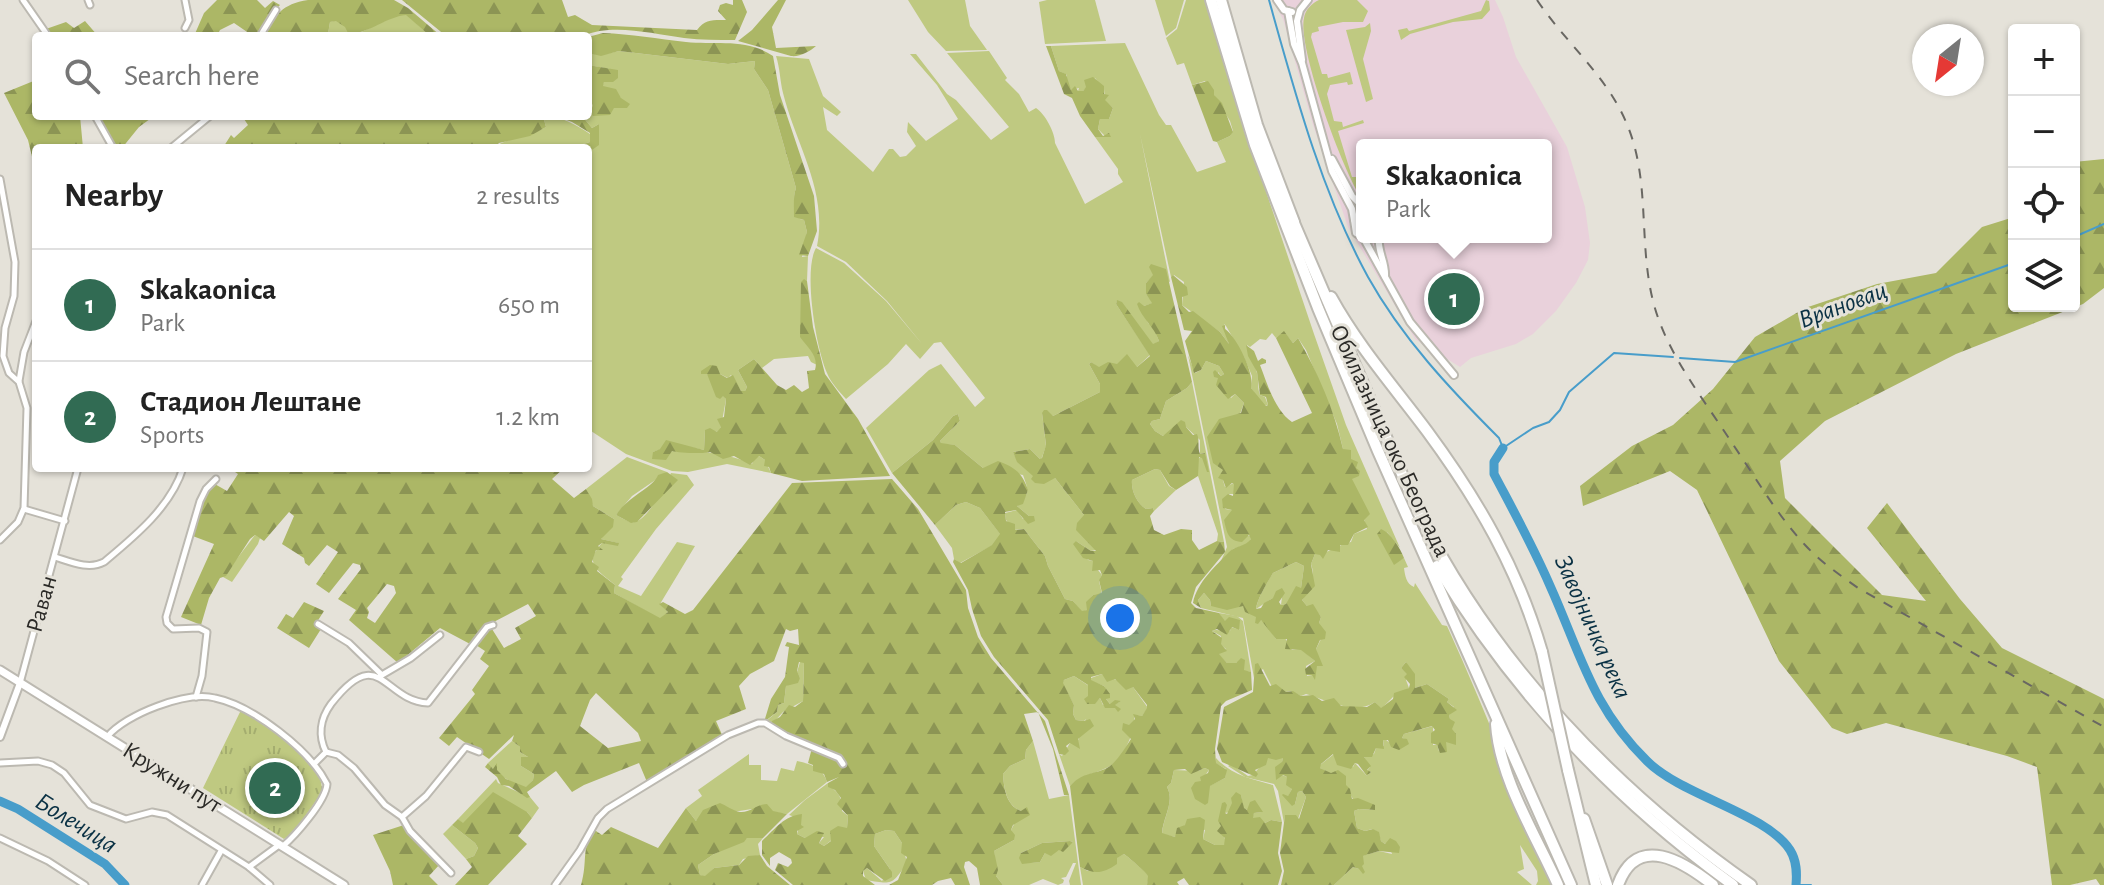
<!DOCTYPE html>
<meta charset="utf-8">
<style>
:root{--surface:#fff;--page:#f2f2f2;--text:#222;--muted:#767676;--line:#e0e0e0;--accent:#316b53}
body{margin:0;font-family:"Alegreya Sans",sans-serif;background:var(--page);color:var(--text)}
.controls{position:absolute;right:24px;top:24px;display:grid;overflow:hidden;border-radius:8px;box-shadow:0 2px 6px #0004}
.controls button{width:72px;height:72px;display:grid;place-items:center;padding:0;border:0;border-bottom:2px solid var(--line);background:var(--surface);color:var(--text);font:40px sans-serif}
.compass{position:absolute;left:1912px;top:24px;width:72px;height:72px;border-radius:50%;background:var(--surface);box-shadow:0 2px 6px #0004;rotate:210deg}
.you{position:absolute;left:1120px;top:618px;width:28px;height:28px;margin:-20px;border:6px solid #fff;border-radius:50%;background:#1a73e8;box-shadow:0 0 0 12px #1a73e833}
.badge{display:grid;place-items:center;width:52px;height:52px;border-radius:50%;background:var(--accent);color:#fff;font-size:26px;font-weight:700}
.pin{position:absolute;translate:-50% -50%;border:4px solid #fff;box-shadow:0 2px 8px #0006}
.popup{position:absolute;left:1356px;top:139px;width:196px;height:104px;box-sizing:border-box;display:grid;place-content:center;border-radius:8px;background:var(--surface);filter:drop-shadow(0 2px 6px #0005);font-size:26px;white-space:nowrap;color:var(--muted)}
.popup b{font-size:30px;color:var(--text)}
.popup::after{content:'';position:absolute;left:50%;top:100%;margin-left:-16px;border:16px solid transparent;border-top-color:var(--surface)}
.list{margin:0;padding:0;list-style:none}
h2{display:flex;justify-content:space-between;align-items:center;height:104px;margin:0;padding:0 32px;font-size:34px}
h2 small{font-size:26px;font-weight:400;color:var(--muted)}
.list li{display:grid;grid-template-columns:52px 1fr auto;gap:24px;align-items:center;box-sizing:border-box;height:112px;padding:0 32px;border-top:2px solid var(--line)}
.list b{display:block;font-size:30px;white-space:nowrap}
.list p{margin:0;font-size:26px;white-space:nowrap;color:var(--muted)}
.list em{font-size:26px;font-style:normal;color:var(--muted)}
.icon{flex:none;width:44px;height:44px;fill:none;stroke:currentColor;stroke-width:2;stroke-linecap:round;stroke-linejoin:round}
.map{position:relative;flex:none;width:2104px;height:885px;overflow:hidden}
.search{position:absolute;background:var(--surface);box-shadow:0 2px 6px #0004;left:32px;top:32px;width:560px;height:88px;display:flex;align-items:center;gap:20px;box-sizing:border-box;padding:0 28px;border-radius:8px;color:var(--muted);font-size:30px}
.panel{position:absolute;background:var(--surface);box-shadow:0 2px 6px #0004;left:32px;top:144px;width:560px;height:328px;border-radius:8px}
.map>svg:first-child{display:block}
.commercial{fill:#e9d1db;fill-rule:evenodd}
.grass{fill:#bfc981;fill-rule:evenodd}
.forest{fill:url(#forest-firs);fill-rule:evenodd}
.park{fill:url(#park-tufts)}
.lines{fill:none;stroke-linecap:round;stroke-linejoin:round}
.stream{stroke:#489dca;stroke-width:2}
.river{stroke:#489dca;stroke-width:9}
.minor-casing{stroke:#bcb9b1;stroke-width:9}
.tertiary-casing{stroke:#bcb9b1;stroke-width:10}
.secondary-casing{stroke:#bcb9b1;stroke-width:11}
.motorway-casing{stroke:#bcb9b1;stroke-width:14}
.minor{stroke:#fff;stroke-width:5}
.tertiary{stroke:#fff;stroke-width:6}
.secondary{stroke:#fff;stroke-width:7}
.motorway{stroke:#fff;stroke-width:10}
.rail{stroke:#696762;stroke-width:2;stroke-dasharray:10 10;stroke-linecap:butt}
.motorway-bridge-casing{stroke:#bcb9b1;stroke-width:14;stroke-linecap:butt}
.motorway-bridge{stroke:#fff;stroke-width:10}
.labels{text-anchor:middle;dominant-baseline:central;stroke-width:6;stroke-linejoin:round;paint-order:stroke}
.street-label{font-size:24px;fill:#2b2a27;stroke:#e5e2d9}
.water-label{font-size:26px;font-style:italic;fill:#0a3144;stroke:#e5e2d9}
</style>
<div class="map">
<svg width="2104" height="885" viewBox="0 0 2104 885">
<defs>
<pattern id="forest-firs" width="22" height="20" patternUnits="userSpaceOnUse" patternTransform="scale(2)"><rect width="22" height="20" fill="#acb766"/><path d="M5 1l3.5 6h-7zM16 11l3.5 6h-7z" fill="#8c9554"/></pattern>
<pattern id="park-tufts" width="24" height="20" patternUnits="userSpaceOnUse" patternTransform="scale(2)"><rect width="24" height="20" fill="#bfc981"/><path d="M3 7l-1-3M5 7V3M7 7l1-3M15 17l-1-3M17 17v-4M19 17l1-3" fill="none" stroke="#a4ad6f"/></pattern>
</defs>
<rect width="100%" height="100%" fill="#e5e2d9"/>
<path class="commercial" d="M1272,0H1495L1503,17L1516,57L1567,147L1585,207L1590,243L1588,260L1576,283L1556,311L1533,334L1516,344L1471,358L1460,367L1415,339L1348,227L1313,125L1283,19ZM1362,145H1546V237H1362Z"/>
<g class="grass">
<path d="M908,0H965L970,26L987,50L946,51L928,32Z"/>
<path d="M1047,0H1095L1106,41L1045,44L1039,2Z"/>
<path d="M1155,0H1184L1176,28L1166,36Z"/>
<path d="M1186,0H1206L1247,135L1314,334L1346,425L1400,548L1387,532L1398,561L1404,558L1408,567L1404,568C1405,575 1406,584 1414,587L1415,583L1442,625L1447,626C1486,711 1519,799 1555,885H1536L1538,881L1537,871L1520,845L1524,869L1517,872L1532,885H1334L1353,867L1359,869L1362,856L1379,851L1392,854L1388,842L1385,844L1381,841L1378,832L1372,829L1365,831L1357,828L1354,811L1359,809L1375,810L1354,801C1346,784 1338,777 1320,768V765L1334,754L1353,767L1355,763L1367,776L1371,772L1367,771L1370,767L1364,757L1374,754L1376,748L1384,746L1383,740L1385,739L1391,744L1405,739L1402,738L1404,734L1433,726V745H1437L1439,751L1446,748L1445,744L1452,729L1449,715L1454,707L1447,702L1449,699L1427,684L1415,688L1406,662L1401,668L1408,674L1406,680L1409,688L1393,697L1381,709L1375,702C1355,716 1327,700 1306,694L1301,696L1291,691L1286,692L1272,687L1263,669L1255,674L1254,678L1243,618L1201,608L1198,600L1204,593L1210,600L1211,606H1243L1265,623L1276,639L1285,638L1292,650L1301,649L1315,661L1306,666L1307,676L1312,675L1317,665L1316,649L1321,639L1319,623L1321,617L1313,606H1307L1302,600C1309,590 1316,577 1311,564L1315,554C1327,555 1338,544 1351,542L1354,534L1367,529L1351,478L1356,468L1343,449L1337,424L1306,350L1298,338L1293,343L1284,332L1276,338L1272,333L1266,340L1260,339L1250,347L1247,345C1248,356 1254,362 1257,373C1259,380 1257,387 1260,395L1265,397L1268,405L1263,406L1251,388L1252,376L1244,357L1226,326L1224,324L1229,344L1220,332L1182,305L1184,282L1174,275L1171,277L1140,134L1170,282L1154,275L1146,283V294L1153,303L1144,306L1148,323L1153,326L1159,341L1153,345L1117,301L1116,304L1150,355L1137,367L1117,365L1099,368L1091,362L1089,364L1100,384V392L1053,416L1042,413L1046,446L1041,460L1030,449L1013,452C1020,468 1037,481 1055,478L1084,515L1096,550L1091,551L1076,541L1088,560L1094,561L1093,564L1102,575L1099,581L1102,594L1093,595L1087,602V610L1082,612L1073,601L1065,599L1048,566L1045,556L1024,529L1014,530L1006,520L1005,513L1017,510L1023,519L1029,516L1017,506C1029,491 1030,495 1023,475L983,468L955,445L941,444L940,441L960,421L958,414L953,416L933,440L892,473L866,428L929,370L941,364L975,407L985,398L941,342L934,343L920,359L906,344L888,364L846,399C839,391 831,383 827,373C816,349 803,270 816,248L844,263L886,301L923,345L887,301L846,262L817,246C828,191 796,145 783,93C780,81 780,68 776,56L809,59L823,96L841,112L837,116L823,107L827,130L873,172L889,149H893L900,157L906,156L916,146L907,132L908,122L926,141L958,119L937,85L910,54H916L947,94L956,100L991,140L1009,127L947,53L989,51L1007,78L1005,80L1019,94L1029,112L1036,108C1045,114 1055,132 1055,143L1085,204L1123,182L1118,174V169L1095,137L1105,136L1098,129L1100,119H1109L1113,108L1105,101L1104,89L1095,78L1083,91H1078L1079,88L1071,90L1066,81L1067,75L1059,71L1051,46L1125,43L1159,115L1166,125H1171L1197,172L1226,162L1217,142L1230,136L1233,131L1230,121L1205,81L1192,85L1184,63L1177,65L1166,38L1177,29Z"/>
<path d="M1319,0H1357L1368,11L1363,22H1343L1318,27L1319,31L1312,33L1311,37L1322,74H1327L1328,78L1350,72L1353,84L1348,85L1347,82L1330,85L1327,94L1334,121L1342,122L1343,127L1363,120L1364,123L1338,131L1352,177H1362V199C1344,174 1297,47 1304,18C1305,10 1312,3 1319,0Z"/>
<path d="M1486,0L1489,1L1490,10L1482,19L1453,22L1410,34L1401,40L1398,30L1407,28L1409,31L1481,11Z"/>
<path d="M406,14L430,36L328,34L330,22L337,20L357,34L395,16Z"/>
<path d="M1370,23L1371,31L1363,59L1373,99L1366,102L1346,30L1365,27Z"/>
<path d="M619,51L728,64L755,61L754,69L768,90L796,188C792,199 797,209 800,219L804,220L807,232L802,257L808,256L807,281L804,280L817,365L811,362L808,356L774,359L762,368L754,359L738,370L747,387L745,391H741L731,375L728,378L720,374H702H707L726,399L721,427L718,432L705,430L704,450L675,444L653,452C687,450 721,450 752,464L755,457L759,456L765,460L771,473L727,464L688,472L672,471L626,454L588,429V150H592L599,124L592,128L582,116H588V103L593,105L592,111L614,108L621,98L602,86L604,82L609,80L610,69L588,65V53L601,55Z"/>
<path d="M543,116C561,116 575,124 590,134V142L580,145L582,148H494C503,139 530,136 546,127Z"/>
<path d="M1188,355L1195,373L1201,370L1206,361L1219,366L1224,374L1221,376L1218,372V377L1231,398L1235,394L1244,403L1221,467L1224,470L1221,474L1225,487L1234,483V494H1229L1225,509L1232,510L1246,536H1251V539L1248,544L1233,549L1221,561L1227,547Z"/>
<path d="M1192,382L1224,542L1217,541L1218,534L1198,476L1197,460L1205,453L1200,454V440L1186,427L1163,436L1155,431L1150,424L1152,421L1160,419L1166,401L1187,388Z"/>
<path d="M627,457L667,472L632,496L616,515C622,518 629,523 635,522C648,519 666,485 671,473L687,475L694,485L656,529L621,577L623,579L618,586L641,596L677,542L695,546L660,604L668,612L660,619L614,593L615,585C597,570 583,564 602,543H618L601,539L614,519L593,506L586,489Z"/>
<path d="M1155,469L1160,470L1169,486L1176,490L1154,511L1153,508L1146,509C1137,503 1131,491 1132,480Z"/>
<path d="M966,502L980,508L1001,535L993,545L960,563L954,559L952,548L935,525L956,505Z"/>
<path d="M255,535L260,538L258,544L232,582L223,577Z"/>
<path d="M1296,562L1304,566L1301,588L1286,604L1281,605L1282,597L1271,599L1256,609C1257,600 1267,582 1273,573Z"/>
<path d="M1219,613L1237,616L1243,621L1251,672L1244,671L1243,659L1236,663H1227L1218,654L1226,649L1220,644L1221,636L1212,631C1218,628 1223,633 1230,631L1231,627L1240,630L1223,620Z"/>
<path d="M800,662H804L803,701L783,712L771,725L765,722L777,712L778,705L784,703L786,686L800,678L797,672Z"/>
<path d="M1102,674L1133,687L1148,708L1142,716L1134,715C1136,732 1122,763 1104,769C1091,775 1081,775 1070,786L1059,754L1062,756L1070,743H1077L1086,719L1084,721L1076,720L1073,714L1074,705L1062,683L1064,680L1074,676L1089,686L1090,703L1094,704L1100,698L1103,705H1114L1121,701L1111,705L1106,699L1107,691L1104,686L1091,681V678Z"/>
<path d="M512,741L520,747V752L528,757L521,766L534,774L533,780L526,788C513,784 494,773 488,763Z"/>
<path d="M1033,741L1049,799L1069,795L1081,885H1070L1069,881L1076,863H1073L1066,877L1061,878L1064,880L1063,883L1058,885L1043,879L1029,885H1003L996,876L994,851L1014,840L1011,830L1021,811C1006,805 1004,788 1003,774L1010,766L1025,759L1026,750ZM1070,841L1073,842L1059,850L1045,853L1040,862L1026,863L1021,853L1042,843Z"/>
<path d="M749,754V765H761V780L777,781L781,768L794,771L797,761C811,764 823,768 827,782L787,814L752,809L701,817L696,821L686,808L702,796L698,790Z"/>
<path d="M1268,757L1283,758L1279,776L1282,775L1287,777L1292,789L1288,797L1295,804L1298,792L1302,791L1306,797L1298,819L1285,816L1284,823L1278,791L1274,784L1245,777L1228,766L1231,764L1248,776L1253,775Z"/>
<path d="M1216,758C1231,775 1252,779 1273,785L1282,822L1271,820L1265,823L1252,818L1254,813L1262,812L1258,806L1247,810L1243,808L1241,795L1233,803L1230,812L1225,813L1221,827L1226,842L1224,845H1215L1203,839L1205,830L1185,825L1175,837L1162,834C1163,817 1175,802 1167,787L1171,783L1174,770L1198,771L1205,768L1209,770L1201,781L1198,799L1207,801L1209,786L1225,778L1226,769L1215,763Z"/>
<path d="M496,779L498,783L530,797L539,808L532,818L527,812L463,824L458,819Z"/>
<path d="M828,783V786C840,792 842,799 842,811L848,816L847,828L824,846L819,843L824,837L805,838L797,834L801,819L789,815L805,800Z"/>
<path d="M452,825L475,843L478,848L474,856L466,859L443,834Z"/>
<path d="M886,830L894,831L902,843L907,863C892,884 894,885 866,880L863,871L867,868L882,881L890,869L874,846L875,834Z"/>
<path d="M747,838H763L758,844L760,855L743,859L739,865L714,868L705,877L700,875L698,865L714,854Z"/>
<path d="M1124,854C1127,856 1147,873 1149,876L1147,885H1083L1080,867L1088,871Z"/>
</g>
<g class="forest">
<path d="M217,0H257L265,8L273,1L280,5L269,16L258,36H253L234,23L220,30L217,36H194L204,13Z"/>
<path d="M308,0H394L408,8L441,36H430L406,15C385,17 368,35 348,33L345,27L336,21L330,22L328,34L331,36H262C275,15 282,4 308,0Z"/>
<path d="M402,0H562L568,17L575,15L592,25L697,30C705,19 713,20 726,20L718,11L720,5L726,3L733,5V0H742L747,12L735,40C718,40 701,40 684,38C652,34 613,23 583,36H446Z"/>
<path d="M778,0H786L772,27L776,48L816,46C809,52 800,57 791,56L738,41L752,30Z"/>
<path d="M85,21L98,36H52L46,29L66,22L74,28Z"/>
<path d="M603,33C631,34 658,39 686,42C715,45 747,38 773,56L780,95L814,196L817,231L808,256L799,255L807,232L804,220L794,217C794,208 793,196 796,188L768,90L754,69L755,61L728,64L619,51L601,56L588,53V37Z"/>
<path d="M1046,46H1051L1059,71L1066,74L1071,90L1075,86L1078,91H1083L1086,87L1084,80L1093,77L1104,86V94L1109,95L1105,100L1113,108L1109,119H1100L1098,129L1103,136L1109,133L1111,137H1095L1080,116L1072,98L1064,94Z"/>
<path d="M588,65L618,70V78L613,82H604L603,86L616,89L621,98L630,104L627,108H614L610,115L593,116L590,113L593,105L588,103Z"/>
<path d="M36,80V116H80L83,148H36V165H34L28,140L4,93Z"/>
<path d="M1208,81L1214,90V95L1222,103L1233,132L1230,136L1217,142L1213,141L1192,85Z"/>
<path d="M98,116H154L139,127L122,148H116Z"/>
<path d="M246,116H543L546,127L530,136L499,143L494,148H208L212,144L224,146L231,135L234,138L248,125L244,119Z"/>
<path d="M556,116H582L592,128L599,124V145L592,150L582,148L580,145L590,142V133L572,122Z"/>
<path d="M2104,159V288L2083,304L1956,354L1825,421L1780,461L1785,498L1882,595L1926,601L1867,528L1887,503L1960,599L2002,648L2104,699V885H2100L2096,879L2070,885H2052L2037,767L2007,756L1886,723L1847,734L1832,728L1779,661L1697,490L1670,471L1583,506L1580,486L1632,446L1673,425L1713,389L1755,337L1805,308L1877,284L1936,273L1982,227L2014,217V306H2074V162Z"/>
<path d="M1151,264L1166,269L1192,382L1187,388L1166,401L1160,419L1152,421L1150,424L1155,431L1163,436L1181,420L1185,422L1186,427L1193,435L1197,434C1200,441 1197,447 1200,454L1205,453L1209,472H1207L1202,458L1199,457L1198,476L1176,490L1170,486L1160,470L1155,469L1132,480C1131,491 1137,503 1146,509L1153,508L1154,511L1150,516L1154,530L1164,535L1181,529L1192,530V540L1199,550L1217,541L1224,542L1225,552L1196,587L1191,603L1196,608L1219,613L1225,621L1229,617L1240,620L1239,630L1232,627L1227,635L1217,629L1212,631L1222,638L1221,644L1227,651L1219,654L1227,663H1236L1241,658L1245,660L1244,670L1251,672L1252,690L1226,701L1221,706L1215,749L1216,763L1227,770L1225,778L1210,786L1208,803L1205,805L1195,799L1191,788L1195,782L1201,781L1200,777L1208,773L1209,770L1205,768L1191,774L1185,769L1174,770L1171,783L1167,787C1175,802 1163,817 1162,833L1175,837L1177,828L1185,825L1187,819L1200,817L1205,820L1203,839L1215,845H1224L1225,838L1217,831L1221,826L1218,821L1222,803L1225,802L1227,805L1225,813L1227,814L1232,803L1231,798L1236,792L1241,795L1244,808L1247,810L1250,802L1255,800L1263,812L1254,813L1253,818L1260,817L1265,823L1271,820L1282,822L1278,853L1282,871L1278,885H1189L1184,878L1177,882L1179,885H1147L1148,876C1147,873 1127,856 1124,854L1117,858V864C1104,873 1095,875 1080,867L1070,786C1082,773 1090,775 1105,769C1115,765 1125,748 1131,739L1122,730L1123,723L1129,725L1135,719L1133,714L1142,716L1147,708V705L1133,687L1126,690L1115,679L1107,682L1102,674L1091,677V680L1104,686L1110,694V698L1106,699L1110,704L1115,700L1121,701L1115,705L1121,709L1118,712L1115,708H1105L1100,698L1095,704H1087L1084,699L1088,696V685L1074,676L1064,680L1063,683L1074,705L1073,714L1076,720L1084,721L1090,719L1094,726L1078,739L1080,749L1070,743L1066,746L1069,751L1065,755L1059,754L1048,720L994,657L981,636L972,609L968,590L953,562L954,559L961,563L992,545L1000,534L980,508L966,502L956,505L935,525L892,473L933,440L953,416L958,414L960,421L940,441L941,443L955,445L983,468L998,461C1015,467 1022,473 1028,490L1023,504L1017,506L1029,516H1034L1035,521L1028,524L1016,510L1005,512L1006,521L1015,524V530L1024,529L1045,556L1048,566L1065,599L1073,601L1082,611L1087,610L1086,602L1093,595L1102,593L1099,580L1102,575L1100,570L1092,571L1093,561L1083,558L1073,544L1076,541L1091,551H1096L1076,530L1077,523L1084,515L1055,478L1044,484L1035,483L1031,479L1033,476L1017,462L1013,452L1030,449L1040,459L1042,458L1046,445L1042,413L1044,410H1047L1053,416L1100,392V384L1089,364L1091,362L1099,367L1108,362L1117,364L1127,354L1137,367L1150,356L1116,304L1117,300L1122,302L1153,344L1159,341C1154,326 1142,319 1137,304L1139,302L1144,306L1152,303L1146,294V283L1153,275L1149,267Z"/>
<path d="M1173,275L1187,287L1188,295L1182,297V305L1189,312L1193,311L1220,332L1229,344L1222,326L1225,325V329C1236,336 1255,373 1251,388L1266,406L1268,405L1266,397L1260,395L1257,372L1248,356L1246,345L1254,351L1258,361L1262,358L1266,360V363L1260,365C1267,383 1275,411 1292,422L1312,413L1276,338L1284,331L1293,343L1298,338C1318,373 1334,409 1343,449L1351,450V459L1358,462L1356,468L1360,471L1359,476L1352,479L1370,514L1364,520L1368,527L1354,534L1348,545H1340V552L1328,550L1323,559L1320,555L1315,554L1311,564L1315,586L1302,600L1307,606L1313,604L1321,617L1319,623L1326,632L1325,639L1320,640L1316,649L1323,666H1317L1315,680L1312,675H1306L1305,669L1315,661L1301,650L1285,649L1287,639H1276L1261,620L1258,624L1255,623L1256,617L1245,612L1243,606L1227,610L1211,606L1210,600L1204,593L1198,600L1201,608L1193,603C1197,582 1216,566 1229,552C1236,545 1245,547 1251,539L1249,535L1242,542C1228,541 1227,533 1224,520L1232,510L1223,508L1222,499L1228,494L1233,496L1234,484L1232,483L1226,488L1223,480L1218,478L1223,470L1213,463L1207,437L1219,419L1241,413L1244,403L1235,394L1228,399L1216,385L1218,378L1214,377L1213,372L1215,370L1221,376L1224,374L1219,366L1206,361L1201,370L1194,373L1185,341L1192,331L1184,330L1171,277ZM1296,562L1304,566L1301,588L1296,586L1286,604L1281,605L1279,602L1285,593L1282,588L1276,591L1273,598L1264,603L1261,608L1256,609C1257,599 1267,583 1273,573Z"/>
<path d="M804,279L807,281L813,327L825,374L858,419L890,476L802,481L771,473L769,467L764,466L765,460L759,456L750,465L734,456L723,459L710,452C704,454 678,453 672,451L666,460L652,459L653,452L660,449L666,440L704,450L705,430L710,428L717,432L721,427L717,419L724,417L726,399L723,396L720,399L716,397L707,374H701V371L710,365L717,366L720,374L727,378L733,375L741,391H745L747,387L738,370L754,359L777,385L786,390L794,385L802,392L809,388L807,371L815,370C819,356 808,348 800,337L801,282Z"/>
<path d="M229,468H564L552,479L574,498L586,489L592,499L593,506L614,519L613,527L601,539L619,543L618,546L602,543L598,546L603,550H596L592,562L599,567L597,571L615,585L614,593L660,618L668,612L659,604L663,602L685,614L693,610L792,483L892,479L918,509L966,590L968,608L978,637L991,658L1045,721L1069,795H1064L1053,749L1038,712L1024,714L1033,741L1026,750L1025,759L1010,766L1003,774C1004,789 1006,805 1021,811L1027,807L1030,815L1013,825L1011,830L1015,835L1014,840L994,851L998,870L996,876L1003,885H980L977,868L969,861L965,862L964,867L970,885H955L951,878L938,881L932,885H889L898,880L907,857L901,853L902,843L894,831L886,830L875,834L874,846L892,872V877L885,881L867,868L863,871V876L875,885H793L775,870L778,863L788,867L792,863L791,859L779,852L770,858V866L762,855V841C776,828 784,816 802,814L801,825L804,827L797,831V834L805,838L817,831L824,833L819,843L824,846L831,841L830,831L838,826L847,828L848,816L837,804L841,798L835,790L828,787V783L839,777L827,782L824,774L813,771V765L808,763L812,748L771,725L772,721L780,717L789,705L795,707L803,701L804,663L799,662L797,671L800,678L798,683L786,686L784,703L778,705L777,712L764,722L771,699L785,677L789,647L785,646L787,642L799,645L798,629L790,631L786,629L774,661L750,674L739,686L746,709L716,721L723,737L647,782L639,763L584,785L572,792L556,771L527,792L530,797L527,798L509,786L501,785L497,777L485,767L488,763L493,769L497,763V770L506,779L526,787L533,780L534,774L521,766V757H528L520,752V747L512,741L514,735L489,759L457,737L449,746L439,738L475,694L472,690L489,666L480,659L485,651L476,645L488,629H492L504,648L521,639L515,628L536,616L528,604L486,626L472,645L440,628L398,663L349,620L356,610L338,599L361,569L360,565L353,563L329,593L316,584L338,552L327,545L309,566L305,563L304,558L282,544L294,516L289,512L264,541L255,535L250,539L226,576L220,578L209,598L201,625L181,617L214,544L190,535L207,489L213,483L227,491L238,474ZM387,584L394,586L396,593L375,623L367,618L369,612L367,608ZM596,693L638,733L641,741L608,748L580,726L590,700Z"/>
<path d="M667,472L678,480L637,522L631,523L616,515C627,497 654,487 658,475Z"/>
<path d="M1381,529C1391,533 1400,548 1404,558L1394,565L1377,534Z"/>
<path d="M304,602L324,611L315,625L321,629L309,648L277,628L286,614L293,618Z"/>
<path d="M1406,662L1415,674V688L1427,684L1449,699L1447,702L1457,710L1449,715L1450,719L1455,722L1452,729L1456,734V745L1446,742L1447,752L1440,753L1437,745L1431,743V733L1435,730L1432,726L1404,734L1402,738L1407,739L1409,744L1399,750L1391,747L1388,740H1383L1384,749L1376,748L1372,757H1364L1371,766L1367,770L1371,772L1367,776L1358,764L1355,763L1351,769L1337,765L1333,754L1321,764L1320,768L1331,773L1338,770L1346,776V785L1350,789L1352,799L1358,798L1375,805V810L1359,809L1354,811L1357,828L1365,831L1373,829L1379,832L1381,841L1385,844L1390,838L1396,841L1400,847L1399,853L1379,851L1363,856L1364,864L1362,866L1365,872L1363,874L1359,869L1353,867L1334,885H1281L1284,871L1280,853L1285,815H1296L1299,819L1306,797L1302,791L1298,792L1295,804L1292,806L1282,795L1283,794L1288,796L1292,789L1286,785L1287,777L1283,775L1276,780L1275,767L1282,762L1283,758L1276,760L1268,758L1266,765L1255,770L1258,774L1256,777L1222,762L1217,749L1224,707L1253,692L1255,664L1258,663L1270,686L1276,684L1286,692L1293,691L1301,696L1313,695L1322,701L1334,698L1341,706L1367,707L1375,702L1381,708L1393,699L1394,693L1409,688L1410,684L1404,677L1407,674L1401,668Z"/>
<path d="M493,792L527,812L532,818L518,836L527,844L488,885H455L472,867L466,859L474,856L478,848L475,843L452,825L458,819L463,823Z"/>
<path d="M720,803C725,805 734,811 740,812C750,813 757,804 767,804L773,811L787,814L763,838H747L744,842L714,854L698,865L700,875L705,876L714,868L739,865L748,856L760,855L767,866L790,885H581C588,861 581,851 593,829L602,835L611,827L658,848L686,808L696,821L703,810Z"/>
<path d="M404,825L440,864L429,876L438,885H393L390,871L373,835Z"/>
<path d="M1070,841L1073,842L1063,852L1059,850L1051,856L1045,853L1040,862L1022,864L1019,858L1021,853L1042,843Z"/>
</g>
<path class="park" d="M241,710C263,724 330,763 321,794L293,833L284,839L203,788Z"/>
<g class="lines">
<g class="stream">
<path d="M1269,0C1295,93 1321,191 1368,277C1402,338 1450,389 1499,438L1503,448L1533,428L1549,422L1560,410L1569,392L1614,353L1673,357"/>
<path d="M2074,237L2104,224"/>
<path d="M1680,358L1735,362L2014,263"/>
<path d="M1800,885H1811"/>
</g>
<g class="river">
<path d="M1503,448L1494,462V474C1514,512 1534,548 1551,588C1581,655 1592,707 1647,761C1682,796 1766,813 1790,850C1797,861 1797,873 1796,885"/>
<path d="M0,801L18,809L105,864L125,885"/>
</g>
<defs>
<g id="minor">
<path d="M23,0L48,36"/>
<path d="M88,0L90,5"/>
<path d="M185,0L189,20L185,28"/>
<path d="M260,36L276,10"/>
<path d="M95,116L113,148"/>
<path d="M171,148L210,116"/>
<path d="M0,179L15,262L14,296L5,328L3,356L9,373L19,382L27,408L24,508L18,522L0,540"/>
<path d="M19,381L24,352L36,321"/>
<path d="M24,509L65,521"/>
<path d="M55,557C71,562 89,570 104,562C134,537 171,507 183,468"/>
<path d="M318,624L349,643L382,675L379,677"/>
<path d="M382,675L411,658L440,635"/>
<path d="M20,683L78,468"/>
<path d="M196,697L202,676L207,632L199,628L173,629L167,623L166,617L200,501L206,489L216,479"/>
<path d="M107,737C126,714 186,691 215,698C253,706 310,750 327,784C326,801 295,836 282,847"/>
<path d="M326,752C318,736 320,719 331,704C380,641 383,701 428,703L487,627L493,625"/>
<path d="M0,763L38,761L52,765L64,773L90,805L126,819L152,812L167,815L249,867L270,885"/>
<path d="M314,764L326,752L338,755L354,768L385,805L402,817L410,831L451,873"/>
<path d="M402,817L426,796L466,747L479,752"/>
<path d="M0,838L48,861L85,885"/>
<path d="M249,867L279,845"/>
<path d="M202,885L221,851"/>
<path d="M555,885L580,850L598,818L607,809L728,735L758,723H765L786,736L839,758L843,764"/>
</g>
<g id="tertiary">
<path d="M1277,0L1284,10L1292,12"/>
<path d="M1288,11L1294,44L1302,63L1332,171L1352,209L1354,220"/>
<path d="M1302,60L1297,21L1300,10L1308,0"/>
<path d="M1332,159L1352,196L1362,206"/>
<path d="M1362,211L1354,220L1356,233L1367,240L1377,237"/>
<path d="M1379,237C1377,251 1386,262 1385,276"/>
<path d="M1364,239L1410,322L1454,375"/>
<path d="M0,737L20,683"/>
</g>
<path id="secondary" d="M0,670L344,885"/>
<g id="motorway">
<path d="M1211,0L1255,145L1318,308L1378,451L1571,885"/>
<path d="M1221,0L1257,125L1294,222"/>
<path d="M1291,216L1420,516C1495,665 1616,791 1751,885"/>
<path d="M1331,297C1358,346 1394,387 1427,431C1478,500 1518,569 1542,652"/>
<path d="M1437,566C1513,691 1614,799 1733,885"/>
<path d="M1496,724C1499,777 1536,836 1558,885"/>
<path d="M1568,770L1596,885"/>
<path d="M1584,819L1607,885"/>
<path d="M1618,885C1637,832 1684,862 1713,885"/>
</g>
</defs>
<use href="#minor" class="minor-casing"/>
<use href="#tertiary" class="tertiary-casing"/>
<use href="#secondary" class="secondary-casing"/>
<use href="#motorway" class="motorway-casing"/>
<use href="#minor" class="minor"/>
<use href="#tertiary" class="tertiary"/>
<use href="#secondary" class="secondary"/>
<use href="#motorway" class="motorway"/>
<path class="rail" d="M1537,0C1565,42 1606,75 1626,122C1651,179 1638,241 1653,301C1666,353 1703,398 1732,443C1756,478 1777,515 1806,546C1822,563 1840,575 1858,588L2104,727"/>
<defs>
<path id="motorway-bridge" d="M1542,652L1568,770"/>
</defs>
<use href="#motorway-bridge" class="motorway-bridge-casing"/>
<use href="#motorway-bridge" class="motorway-bridge"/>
</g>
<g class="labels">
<g class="street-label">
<text transform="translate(1390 441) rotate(65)">Обилазница око Београда</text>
<text transform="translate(42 604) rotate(-74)">Раван</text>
<text transform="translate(172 778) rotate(32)">Кружни пут</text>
</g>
<g class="water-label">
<text transform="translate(1843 305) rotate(-20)">Врановац</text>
<text transform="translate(1593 627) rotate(66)">Завојничка река</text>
<text transform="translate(76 823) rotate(32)">Болечица</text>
</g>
</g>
</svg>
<div class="controls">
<button>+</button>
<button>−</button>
<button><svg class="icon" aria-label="locate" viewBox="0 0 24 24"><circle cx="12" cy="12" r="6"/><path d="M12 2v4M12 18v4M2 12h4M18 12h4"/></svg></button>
<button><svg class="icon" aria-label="layers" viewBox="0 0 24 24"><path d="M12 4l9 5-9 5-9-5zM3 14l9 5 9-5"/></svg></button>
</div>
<svg class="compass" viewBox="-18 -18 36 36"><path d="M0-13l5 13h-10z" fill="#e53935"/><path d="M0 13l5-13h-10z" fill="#767676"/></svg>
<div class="you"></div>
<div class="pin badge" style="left:1454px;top:299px">1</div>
<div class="popup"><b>Skakaonica</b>Park</div>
<div class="pin badge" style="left:275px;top:788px">2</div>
<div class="search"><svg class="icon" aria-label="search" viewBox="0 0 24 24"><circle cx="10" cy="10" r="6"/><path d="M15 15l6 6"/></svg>Search here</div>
<section class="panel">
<h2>Nearby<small>2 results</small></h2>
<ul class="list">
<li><span class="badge">1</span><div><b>Skakaonica</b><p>Park</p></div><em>650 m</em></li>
<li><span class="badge">2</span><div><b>Стадион Лештане</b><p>Sports</p></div><em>1.2 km</em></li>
</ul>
</section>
</div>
